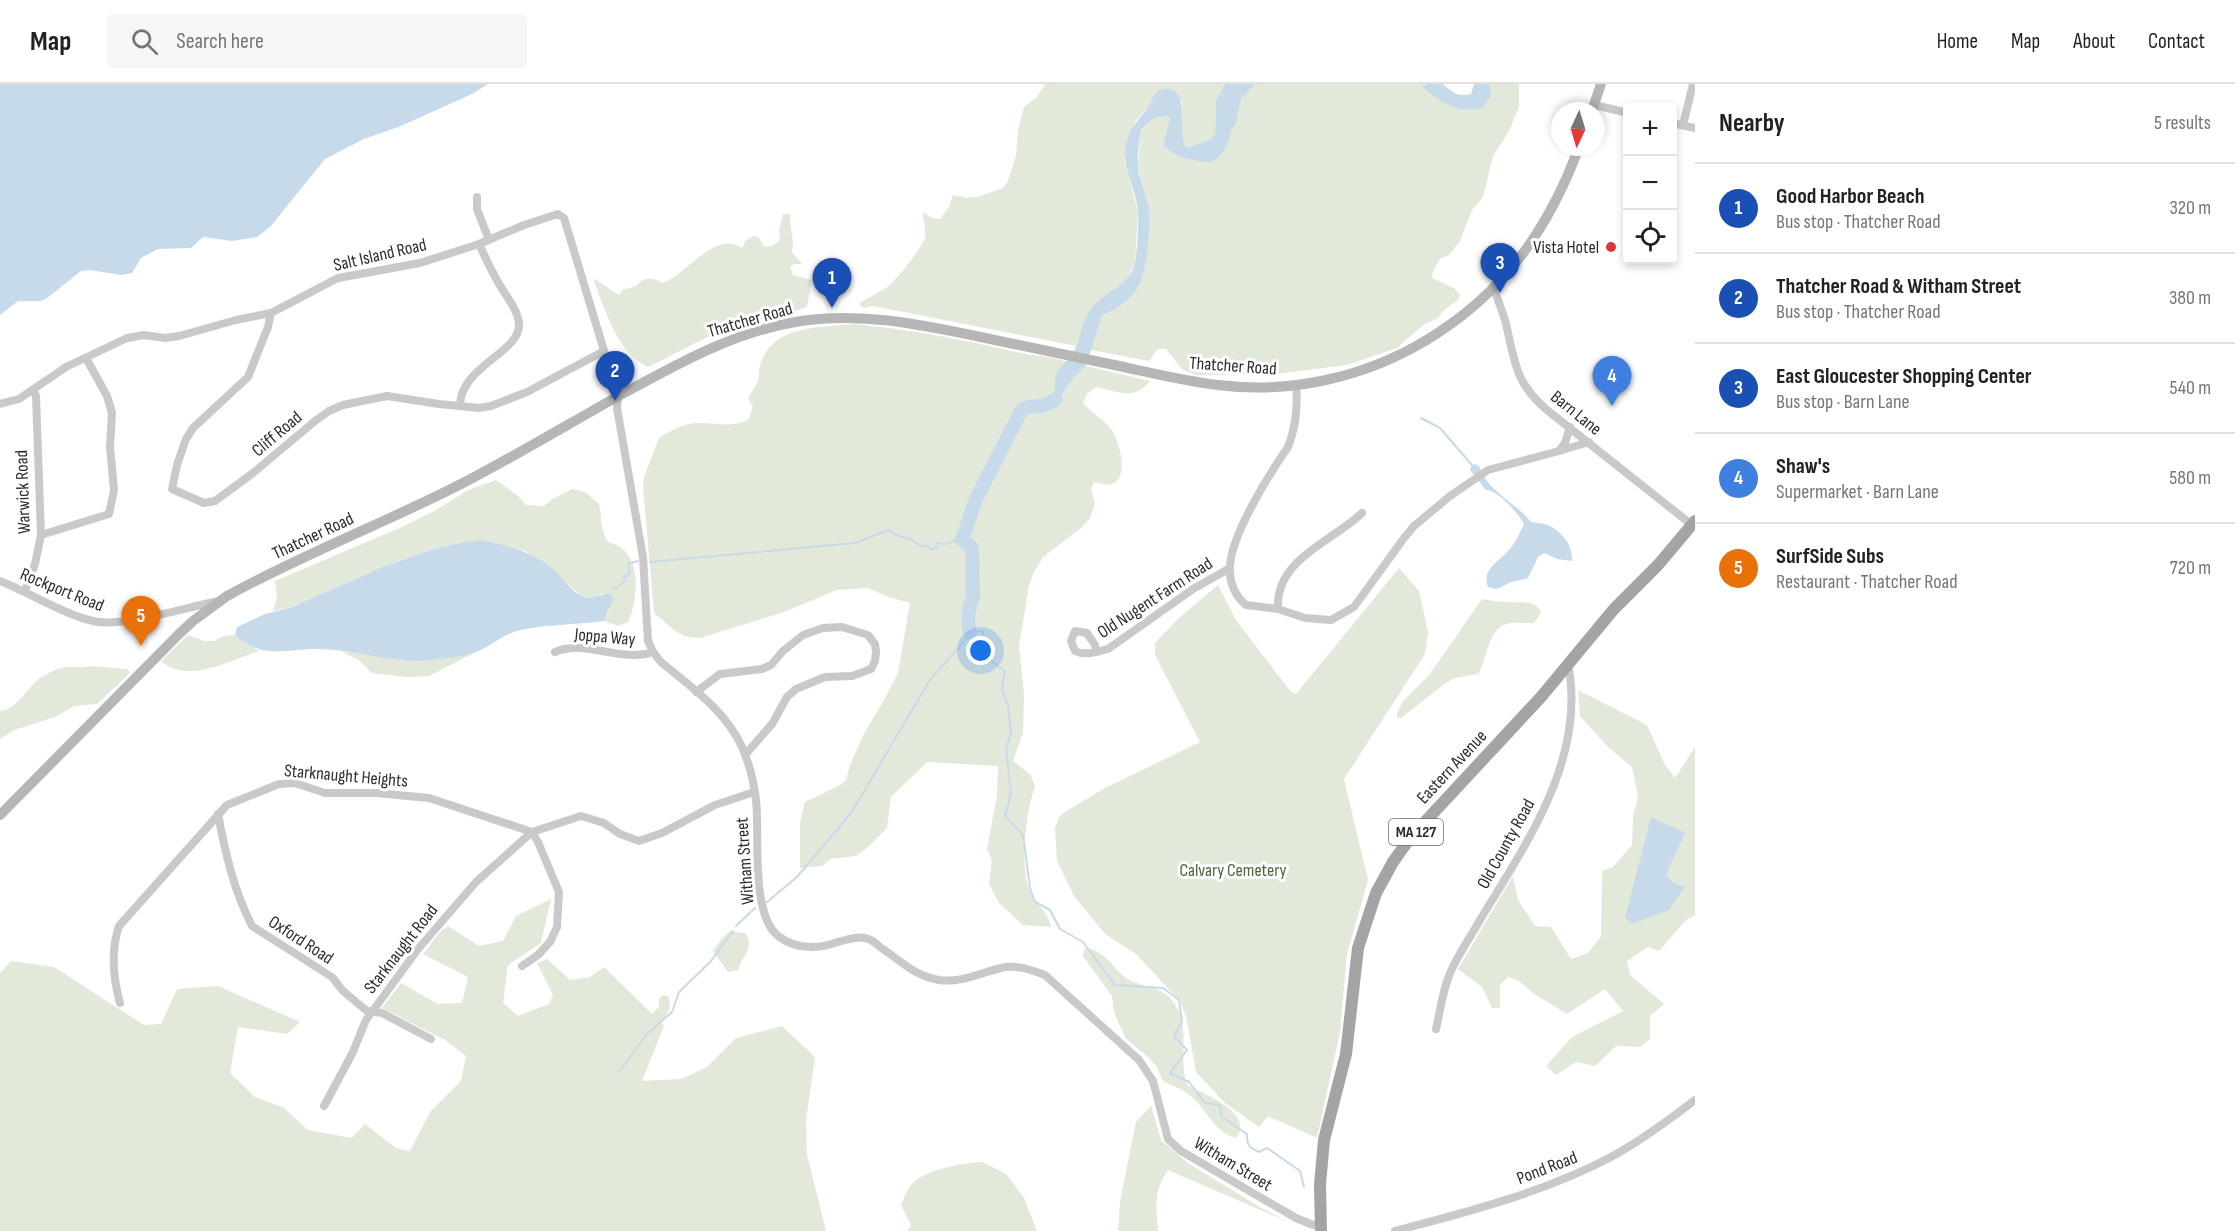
<!DOCTYPE html>
<meta charset="utf-8">
<style>
:root{--surface:#fff;--page:#f6f6f6;--text:#222;--muted:#767676;--line:#e0e0e0;--accent:#7c3aed}
body{margin:0;font-family:"Sofia Sans Condensed",sans-serif;background:var(--page);color:var(--text)}
.controls{position:absolute;right:18px;top:18px;display:grid;overflow:hidden;border-radius:6px;box-shadow:0 3px 9px #0003}
.controls button{width:54px;height:54px;display:grid;place-items:center;padding:0;border:0;border-bottom:2px solid var(--line);background:var(--surface);color:var(--text);font:30px sans-serif}
.compass{position:absolute;left:1551px;top:18px;width:54px;height:54px;border-radius:50%;background:var(--surface);box-shadow:0 3px 9px #0003;rotate:184deg}
.you{position:absolute;left:981px;top:567px;width:21px;height:21px;margin:-15px;border:4px solid #fff;border-radius:50%;background:#1a73e8;box-shadow:0 0 0 9px #1a73e833}
.badge{display:grid;place-items:center;width:39px;height:39px;border-radius:50%;background:var(--accent);color:#fff;font-size:20px;font-weight:700}
.pin{position:absolute;translate:-50% -50px;filter:drop-shadow(0 2px 3px #0008)}
.pin::after{content:'';position:absolute;top:32px;width:21px;height:18px;background:inherit;clip-path:polygon(0 0,100% 0,50% 100%)}
.list{margin:0;padding:0;list-style:none}
h2{display:flex;justify-content:space-between;align-items:center;height:78px;margin:0;padding:0 24px;font-size:26px}
h2 small{font-size:20px;font-weight:400;color:var(--muted)}
.list li{display:grid;grid-template-columns:39px 1fr auto;gap:18px;align-items:center;box-sizing:border-box;height:90px;padding:0 24px;border-top:2px solid var(--line)}
.list b{display:block;font-size:22px;white-space:nowrap}
.list p{margin:0;font-size:20px;white-space:nowrap;color:var(--muted)}
.list em{font-size:20px;font-style:normal;color:var(--muted)}
.icon{flex:none;width:33px;height:33px;fill:none;stroke:currentColor;stroke-width:2;stroke-linecap:round;stroke-linejoin:round}
.map{position:relative;flex:none;width:1695px;height:1147px;overflow:hidden}
header{display:flex;align-items:center;gap:36px;box-sizing:border-box;height:84px;padding:0 30px;background:var(--surface);border-bottom:2px solid var(--line)}
header strong{font-size:28px}
nav{display:flex;gap:33px;margin-inline-start:auto;font-size:21px}
.search{width:420px;height:54px;background:var(--page);display:flex;align-items:center;gap:15px;box-sizing:border-box;padding:0 21px;border-radius:6px;color:var(--muted);font-size:22px}
main{display:flex}
aside{flex:1;background:var(--surface)}
.map>svg:first-child{display:block}
.green{fill:#e2e9da}
.water{fill:#c7dae9}
.lines{fill:none;stroke-linecap:round;stroke-linejoin:round}
.stream{stroke:#c7dae9;stroke-width:2}
.river{stroke:#c7dae9;stroke-width:14}
.minor{stroke:#c9c9c9;stroke-width:8}
.secondary{stroke:#b6b6b6;stroke-width:10}
.primary{stroke:#a4a4a4;stroke-width:12}
.poi-dot{fill:#dc363c;stroke:#fff;stroke-width:2}
.labels{text-anchor:middle;dominant-baseline:central;stroke-width:6;stroke-linejoin:round;paint-order:stroke}
.shield{fill:#fff;stroke:#6b6b6b;stroke-width:1.5}
.shield-label{font-size:16px;font-weight:bold;fill:#2c2c2c}
.poi-label{font-size:18px;fill:#2c2c2c;stroke:#fff;text-anchor:end}
.street-label{font-size:18px;fill:#2c2c2c;stroke:#fff}
.park-label{font-size:18px;fill:#4e653c;stroke:#fff}
</style>
<header>
<strong>Map</strong>
<div class="search"><svg class="icon" aria-label="search" viewBox="0 0 24 24"><circle cx="10" cy="10" r="6"/><path d="M15 15l6 6"/></svg>Search here</div>
<nav><a>Home</a><a>Map</a><a>About</a><a>Contact</a></nav>
</header>
<main>
<div class="map">
<svg width="1695" height="1147" viewBox="0 0 1695 1147">
<rect width="100%" height="100%" fill="#fff"/>
<g class="green">
<path d="M1045,0H1225L1216,17L1215,51L1209,56L1187,64L1183,58L1181,46L1182,17L1150,21L1135,38L1124,76L1138,128L1135,179L1127,195L1092,223L1076,262L873,222L864,224L859,221L861,218C869,213 879,209 886,204C896,197 919,167 924,156C928,146 922,138 923,128L932,134L940,135L949,123L953,111L966,114L977,113L1003,104L1008,97L1016,72L1018,46L1024,23L1037,13Z"/>
<path d="M1242,0H1427L1423,1L1471,26L1483,24L1491,12L1490,0H1519V23L1509,47L1493,72L1483,113L1472,126L1460,157L1449,171L1440,175L1433,187L1432,194L1454,204L1460,211L1458,216L1444,226L1438,234L1423,241L1397,264L1347,281L1275,290L1196,291L1183,286L1166,265H1158L1149,277L1091,266L1102,232L1124,219L1139,202L1148,117L1141,96L1138,79L1141,47L1153,35L1166,32L1170,34L1163,61C1174,74 1194,77 1210,79L1234,37L1233,20L1237,3Z"/>
<path d="M783,130H790C789,144 795,154 792,168L802,180H794L790,183L793,191L812,196L807,223C781,232 753,235 727,245C699,255 675,271 648,283C616,268 605,225 593,194L619,211L623,205C641,206 641,186 662,199C687,191 715,145 742,164L746,156L753,152L758,153L765,163L772,162L780,156L779,146Z"/>
<path d="M851,240C910,245 959,255 1016,268C1033,272 1051,272 1067,278C1053,292 1060,297 1052,311L1055,323L1069,299L1086,282L1150,297C1133,318 1118,307 1096,303L1087,310L1083,319C1091,328 1103,335 1111,345C1119,356 1130,393 1112,400C1105,402 1100,399 1094,398L1091,405L1095,419L1090,434L1080,445L1043,473L1034,488L1029,501L1019,562L1024,610L1023,649L1013,677L1030,690L1035,702C1026,728 1019,781 1030,807C1036,821 1049,829 1051,843L1023,841L999,819L989,800L992,776L987,765L997,711L998,682L927,678L891,713L887,744L868,763L856,772L830,775L822,782L800,784V739L805,718L840,701L846,696L850,681L864,650L884,616L898,589L910,519L888,513L868,504L837,506L784,528L700,554C677,554 671,542 654,529L643,403L644,393L659,354C670,347 684,339 698,339C716,338 732,345 749,335L753,322L748,315C750,308 755,305 757,299C760,291 758,284 762,276C776,241 819,244 851,240Z"/>
<path d="M496,396L518,412L526,421L544,422L551,416L572,405L585,408L599,420C602,434 600,443 607,457C612,460 620,462 624,466C641,482 637,519 628,538L618,542L604,537L610,525L603,509L593,514L583,513L526,467L481,456L431,466L382,483L292,523L273,527L277,514L275,497L402,443L436,426L468,406Z"/>
<path d="M1399,484L1419,507L1428,548L1425,570L1344,695L1368,796L1347,870L1340,948L1317,1054L1268,1032L1259,1043L1225,1019L1196,988L1186,932L1180,917L1136,870L1105,850L1074,812L1057,777L1055,744L1059,733L1065,728L1105,704L1200,658L1155,571V559L1180,533L1218,501L1236,536L1291,608L1296,610Z"/>
<path d="M1482,515C1490,516 1498,518 1507,518C1518,519 1537,515 1541,529L1534,539C1526,540 1518,538 1510,539C1487,542 1488,576 1478,590L1455,594L1443,601L1401,634H1397V629L1403,617L1430,590Z"/>
<path d="M188,551L204,557H214L223,552L235,551L259,567C231,576 187,601 161,577Z"/>
<path d="M341,567L407,576H429L474,569L429,592L406,593L372,589L360,577Z"/>
<path d="M90,582L127,585L130,589L97,620L74,622L55,633L14,646L0,655V627C18,625 26,605 40,594C44,591 57,585 62,584C69,581 80,585 90,582Z"/>
<path d="M1578,606L1647,641L1664,679L1675,694L1695,663V831L1686,836L1659,867L1648,863L1627,877L1630,891L1664,920L1650,932V955L1640,963L1616,962L1595,982L1576,978L1556,991L1546,982L1572,953L1623,927L1605,905L1567,930L1533,909L1519,897L1508,893L1500,901V924H1492L1482,903L1458,885L1513,792L1518,816L1535,842L1551,843L1571,875L1588,869L1601,852L1602,787L1613,783L1632,761L1633,733L1638,712L1632,683L1608,663L1580,632Z"/>
<path d="M551,815L541,859L508,881L503,919L518,932L549,920L553,911L537,879L547,875L570,896L590,893L604,883L652,930L659,923V915L663,911L668,912C672,922 669,931 660,937L664,942L642,997L681,995L707,983L736,954L782,942L815,973L806,1037L807,1071L826,1147H0V889L11,877L54,883L144,941L161,940L177,905L218,902L300,938L287,950L238,943L230,989L255,1013L284,1024L308,1046L352,1054L365,1040L396,1064L410,1067L430,1028L461,997L466,972L445,956L382,924L401,899L438,920L462,919L468,893L423,870L440,848L448,842L479,862L503,857L516,832Z"/>
<path d="M730,847L745,849L749,856C749,874 740,873 739,886L728,888L713,867L721,855Z"/>
<path d="M1084,865C1100,863 1111,880 1121,890C1133,902 1151,900 1164,909C1196,933 1176,970 1187,1001C1204,1010 1255,1029 1236,1054C1217,1050 1208,1029 1195,1016C1187,1007 1173,1002 1163,997L1157,983L1148,973L1126,955L1114,928L1112,912L1083,872Z"/>
<path d="M1151,1022L1161,1056L1188,1079L1258,1122L1288,1138L1168,1086C1153,1108 1156,1121 1158,1147H1118L1120,1118L1136,1038Z"/>
<path d="M983,1078L1006,1090L1024,1114L1037,1147H907L911,1141L901,1121C904,1115 907,1105 912,1100C925,1085 964,1079 983,1078Z"/>
</g>
<g class="water">
<path d="M0,0H488L474,9L401,42L364,55L325,75L270,143L257,153L232,157L203,153L191,164L158,165L141,174L132,189L121,191L90,186L81,187L47,214L41,217H18L0,231Z"/>
<path d="M1225,0H1242L1237,3C1230,31 1238,63 1210,79C1194,77 1174,74 1163,61L1170,34L1166,32L1153,35L1141,46C1140,57 1137,69 1138,79C1138,92 1144,103 1147,115C1152,134 1148,187 1138,203C1130,217 1116,225 1102,232L1086,282L1069,299L1055,323L1047,326L1041,324L1042,316C1063,306 1050,301 1058,287C1062,280 1069,276 1073,269C1080,257 1081,243 1087,231C1098,208 1130,205 1135,178C1137,168 1139,137 1138,128C1136,103 1119,82 1127,56C1131,41 1141,34 1149,22C1153,15 1154,4 1167,5C1192,6 1175,48 1187,64L1209,56L1215,51L1216,17Z"/>
<path d="M1427,0H1443C1453,9 1457,13 1471,10L1474,0H1490L1491,12L1483,24C1458,30 1440,19 1422,2Z"/>
<path d="M1475,380L1479,382C1487,407 1516,419 1531,438C1537,439 1545,439 1550,442C1563,449 1573,462 1572,477L1557,475L1544,469L1538,473L1528,494C1523,496 1517,496 1512,498C1502,501 1500,508 1488,503C1480,484 1504,475 1513,461C1517,455 1521,446 1524,440C1518,429 1498,406 1486,406L1470,386L1472,381Z"/>
<path d="M481,456C507,461 532,467 553,485C562,493 572,509 584,513C594,516 601,508 611,510L613,515L604,537C576,541 545,540 517,547C502,551 491,562 476,568C464,573 445,574 431,576C393,580 355,565 317,565C284,565 263,576 235,551L237,543L265,530L292,523L382,483L431,466L460,459Z"/>
<path d="M1651,733L1685,749L1666,791L1675,800L1685,803L1669,826L1632,840L1625,834Z"/>
</g>
<g class="lines">
<g class="stream">
<path d="M1421,334L1440,344L1472,381"/>
<path d="M650,478L855,459L888,446L898,452L910,455L921,462H928L932,466L936,464L937,459L948,460L953,457L962,456"/>
<path d="M614,505L624,498V492H628L630,488L628,480L638,477"/>
<path d="M767,818L797,793L851,729L930,596L967,554L970,548L983,547L984,560L991,569L990,576L1005,587L1002,605L1008,622L1011,649L1006,665L1011,709L1005,732L1023,751L1030,804L1035,818L1050,826L1060,845L1083,858L1115,901L1163,904L1179,916L1182,938L1174,952L1187,966L1170,989L1189,998L1205,1019L1220,1021L1221,1032L1247,1050C1247,1061 1248,1063 1259,1068L1267,1064L1300,1087L1304,1103"/>
<path d="M736,842L755,824"/>
<path d="M619,988L647,950L672,928L679,908L711,877L733,847"/>
</g>
<g class="river">
<path d="M1229,38L1235,10L1246,0"/>
<path d="M970,548C967,539 968,522 973,514L972,467L971,462L962,456L976,415L1022,325C1037,319 1042,326 1056,315"/>
</g>
<g class="minor">
<path d="M1595,21L1628,29"/>
<path d="M1672,39L1695,44"/>
<path d="M1683,41L1693,0"/>
<path d="M477,113V125L489,156"/>
<path d="M1494,205C1498,217 1503,228 1506,240C1515,278 1515,299 1547,326L1692,441"/>
<path d="M271,229L268,243L248,293L193,344L186,355L177,381L172,405L204,419L215,417L253,389L315,337L329,327L343,321L387,312L439,320L479,324L491,322L527,308L604,267"/>
<path d="M1296,301C1298,322 1296,343 1288,363C1270,389 1230,452 1230,484C1229,498 1235,512 1246,521L1278,525L1305,534L1331,536L1354,523L1404,454L1414,442L1450,412L1488,386L1559,367"/>
<path d="M0,320L19,315L66,283L127,254L144,251L165,254L179,252L236,236L271,229L338,194L420,179L479,160L524,141L558,130L564,134L618,313L617,324L643,473L648,557L653,568L661,578C690,602 726,627 742,663C749,679 754,699 756,716C760,750 750,829 778,852C796,866 818,865 838,858C847,856 856,852 865,854C871,855 876,859 880,863C900,876 914,892 939,896C961,899 980,889 1001,884C1015,880 1032,886 1045,891L1139,976L1153,997L1168,1055L1181,1067L1296,1134L1313,1141H1321"/>
<path d="M460,322C460,282 522,268 519,239C517,224 505,211 498,198C491,186 485,173 479,160"/>
<path d="M1570,343L1565,359L1559,367L1589,358"/>
<path d="M41,451L109,430L114,406L110,363L112,329L107,312L86,274"/>
<path d="M0,497C28,508 65,531 93,537C121,544 187,523 219,517"/>
<path d="M25,507L35,480L41,451L36,312L33,307"/>
<path d="M1278,525C1275,475 1332,458 1362,429"/>
<path d="M555,568C584,555 622,579 653,568"/>
<path d="M1096,568L1095,561L1087,549L1075,547L1071,557L1075,567C1085,572 1097,568 1108,565L1193,505L1230,484"/>
<path d="M696,608L720,590L762,585L771,581L783,567L803,551L823,544L842,543L868,551L875,560L876,568L875,577L871,585L852,592L825,593L796,605L787,613L772,640L745,671"/>
<path d="M218,730C225,768 234,807 252,842L332,893L343,907L367,927L382,929L431,955"/>
<path d="M120,919C113,894 111,866 119,842L227,721L279,700L295,699L325,709H376L429,714L532,748L581,732L604,739L620,750L639,757L662,749L715,721L754,708"/>
<path d="M1436,945C1440,928 1442,909 1449,892C1456,873 1470,854 1480,836C1526,760 1587,674 1568,580"/>
<path d="M324,1022L352,970L366,936L418,865L476,798L532,748L538,758L559,808L557,843L550,858L538,871L522,882"/>
<path d="M1395,1147C1468,1128 1545,1108 1611,1073C1641,1057 1669,1036 1695,1016"/>
</g>
<g class="secondary">
<path d="M1592,27L1601,0"/>
<path d="M0,731L179,550L193,537L227,512C303,470 385,439 463,399C517,371 570,339 624,309C681,278 736,247 801,237C861,228 918,240 976,252C1024,262 1072,272 1119,282C1152,289 1184,297 1218,301C1289,310 1363,294 1425,257C1502,211 1548,147 1579,63"/>
</g>
<path class="primary" d="M1321,1147L1320,1100L1324,1056L1346,970L1358,864L1376,809L1393,778L1410,754L1541,613L1614,525L1658,481L1695,437"/>
</g>
<circle class="poi-dot" cx="1611" cy="163" r="6"/>
<g class="labels">
<rect class="shield" x="1389" y="735" width="54" height="26" rx="4.5"/>
<g class="shield-label">
<text x="1416" y="748">MA 127</text>
</g>
<g class="poi-label">
<text x="1599" y="163">Vista Hotel</text>
</g>
<g class="street-label">
<text transform="translate(380 171) rotate(-13)">Salt Island Road</text>
<text transform="translate(750 236) rotate(-16)">Thatcher Road</text>
<text transform="translate(1233 282) rotate(4)">Thatcher Road</text>
<text transform="translate(1576 329) rotate(39)">Barn Lane</text>
<text transform="translate(277 350) rotate(-40)">Cliff Road</text>
<text transform="translate(23 408) rotate(-92)">Warwick Road</text>
<text transform="translate(313 452) rotate(-25)">Thatcher Road</text>
<text transform="translate(62 506) rotate(22)">Rockport Road</text>
<text transform="translate(1155 514) rotate(-33)">Old Nugent Farm Road</text>
<text transform="translate(605 553) rotate(5)">Joppa Way</text>
<text transform="translate(1452 683) rotate(-47)">Eastern Avenue</text>
<text transform="translate(346 692) rotate(5)">Starknaught Heights</text>
<text transform="translate(1506 760) rotate(-61)">Old County Road</text>
<text transform="translate(745 777) rotate(-94)">Witham Street</text>
<text transform="translate(301 856) rotate(33)">Oxford Road</text>
<text transform="translate(401 865) rotate(-52)">Starknaught Road</text>
<text transform="translate(1233 1080) rotate(31)">Witham Street</text>
<text transform="translate(1547 1084) rotate(-21)">Pond Road</text>
</g>
<g class="park-label">
<text x="1233" y="786">Calvary Cemetery</text>
</g>
</g>
</svg>
<div class="controls">
<button>+</button>
<button>−</button>
<button><svg class="icon" aria-label="locate" viewBox="0 0 24 24"><circle cx="12" cy="12" r="6"/><path d="M12 2v4M12 18v4M2 12h4M18 12h4"/></svg></button>
</div>
<svg class="compass" viewBox="-18 -18 36 36"><path d="M0-13l5 13h-10z" fill="#e53935"/><path d="M0 13l5-13h-10z" fill="#767676"/></svg>
<div class="you"></div>
<div class="pin badge" style="left:832px;top:224px;background:#1a4fb4">1</div>
<div class="pin badge" style="left:615px;top:317px;background:#1a4fb4">2</div>
<div class="pin badge" style="left:1500px;top:209px;background:#1a4fb4">3</div>
<div class="pin badge" style="left:1612px;top:322px;background:#3f7fe0">4</div>
<div class="pin badge" style="left:141px;top:562px;background:#e8710a">5</div>
</div>
<aside>
<h2>Nearby<small>5 results</small></h2>
<ul class="list">
<li><span class="badge" style="background:#1a4fb4">1</span><div><b>Good Harbor Beach</b><p>Bus stop · Thatcher Road</p></div><em>320 m</em></li>
<li><span class="badge" style="background:#1a4fb4">2</span><div><b>Thatcher Road &amp; Witham Street</b><p>Bus stop · Thatcher Road</p></div><em>380 m</em></li>
<li><span class="badge" style="background:#1a4fb4">3</span><div><b>East Gloucester Shopping Center</b><p>Bus stop · Barn Lane</p></div><em>540 m</em></li>
<li><span class="badge" style="background:#3f7fe0">4</span><div><b>Shaw's</b><p>Supermarket · Barn Lane</p></div><em>580 m</em></li>
<li><span class="badge" style="background:#e8710a">5</span><div><b>SurfSide Subs</b><p>Restaurant · Thatcher Road</p></div><em>720 m</em></li>
</ul>
</aside>
</main>
